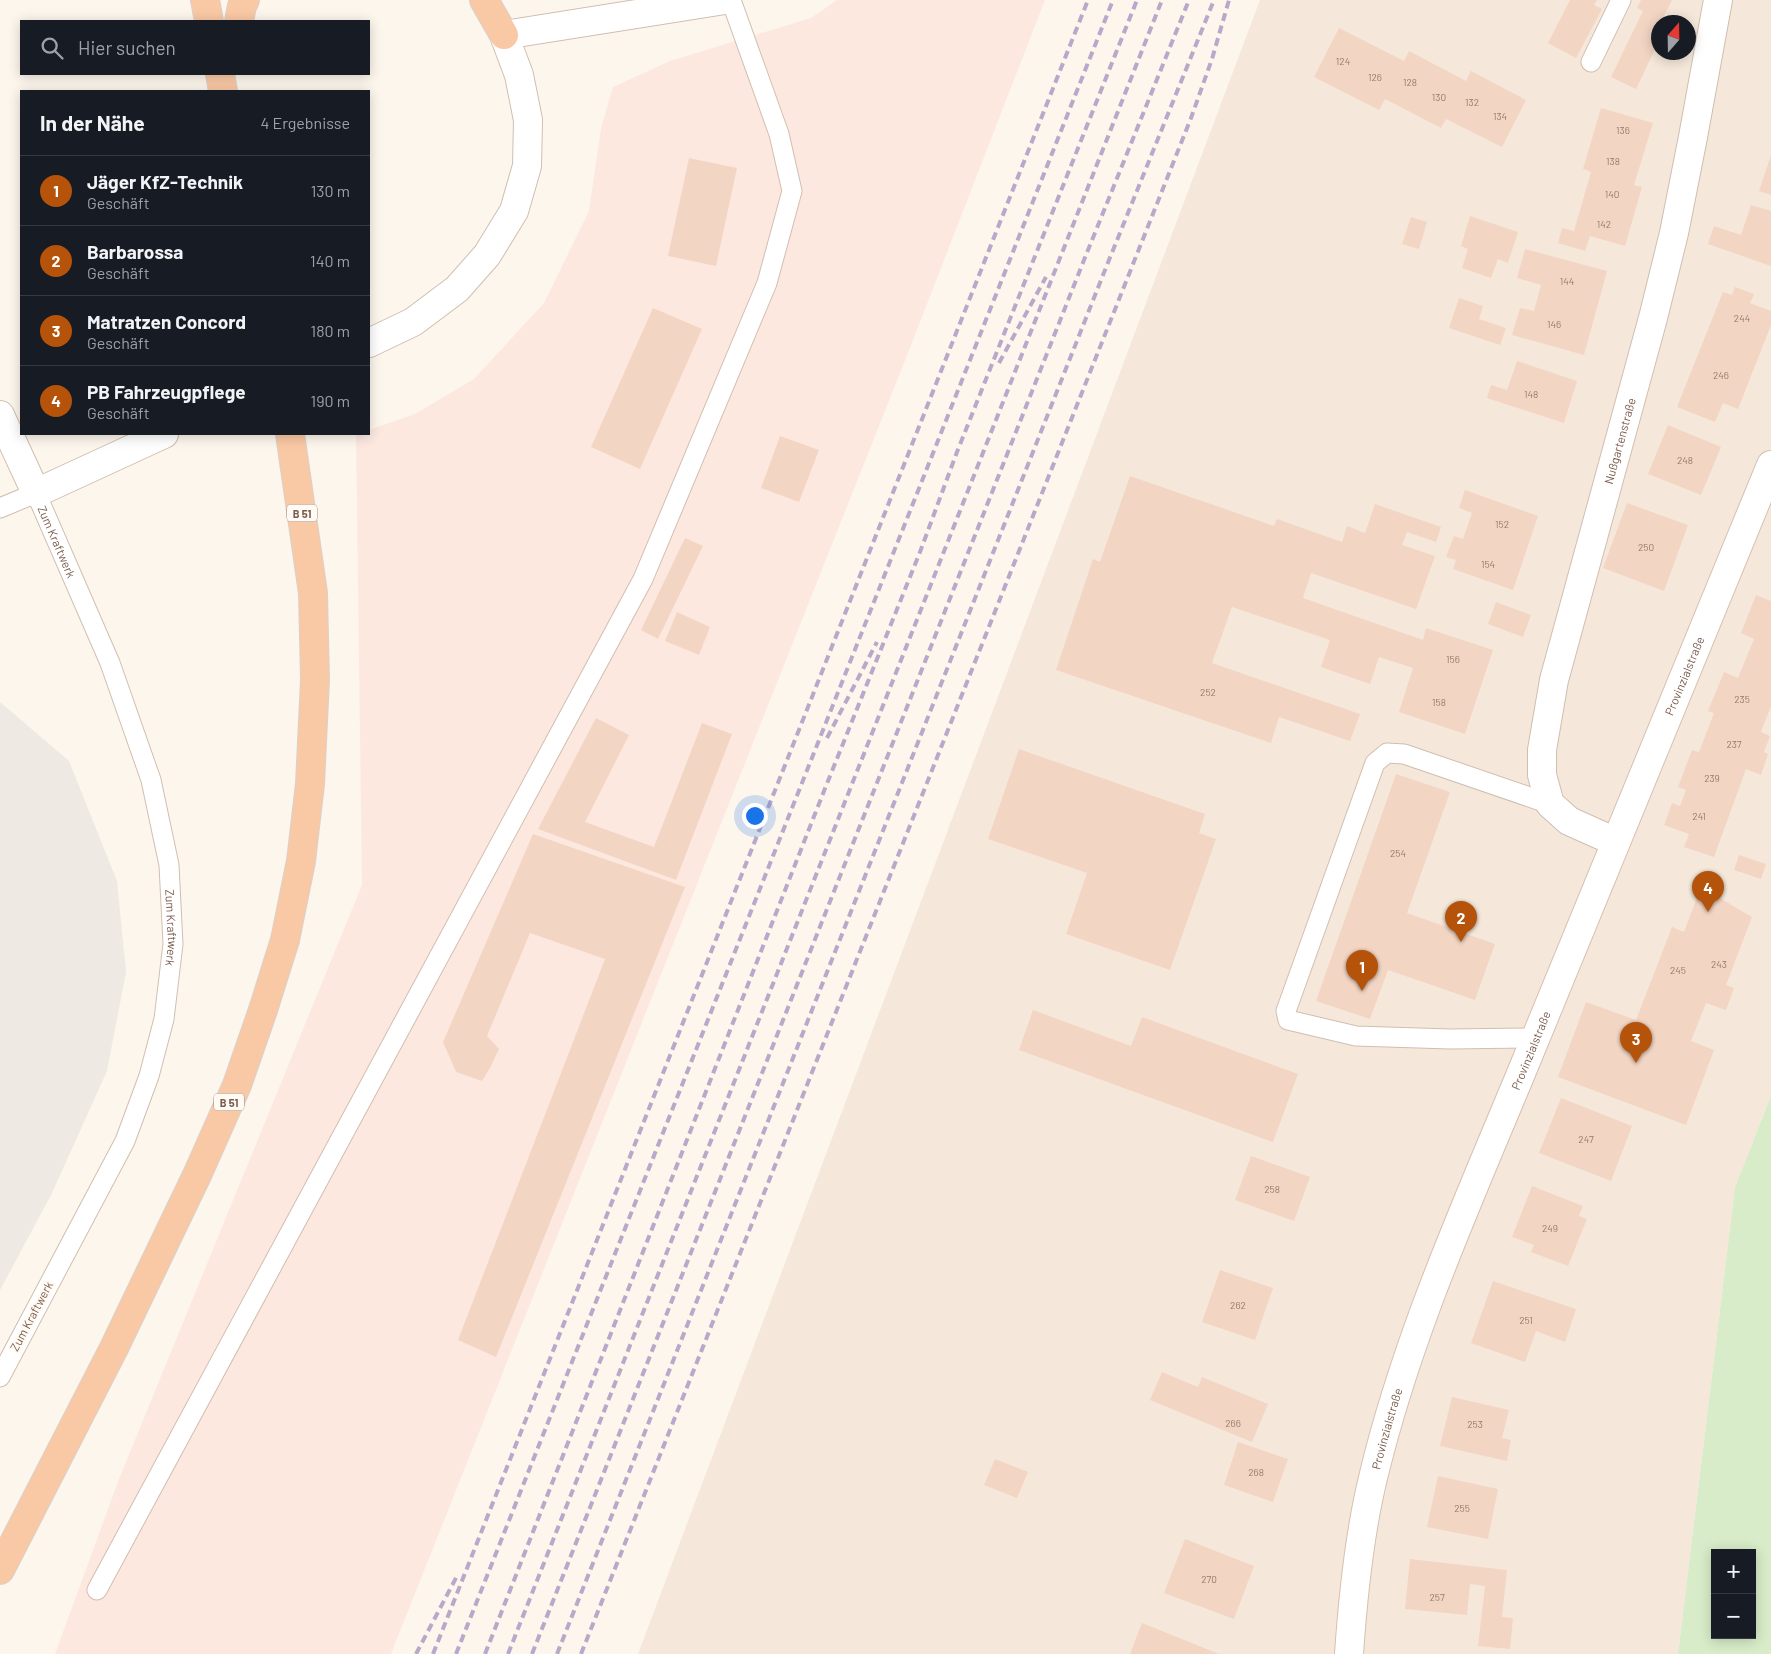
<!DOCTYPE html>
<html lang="de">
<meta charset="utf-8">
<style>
:root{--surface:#171b24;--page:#242831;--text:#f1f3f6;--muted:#9ea1a6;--line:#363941;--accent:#b45309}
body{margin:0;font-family:Barlow,sans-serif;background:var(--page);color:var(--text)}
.controls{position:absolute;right:15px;bottom:15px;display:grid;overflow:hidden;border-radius:0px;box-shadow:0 2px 12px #0003}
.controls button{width:45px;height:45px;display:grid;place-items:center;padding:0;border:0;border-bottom:1px solid var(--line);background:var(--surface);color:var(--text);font:25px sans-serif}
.compass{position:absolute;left:1651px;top:15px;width:45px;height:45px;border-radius:50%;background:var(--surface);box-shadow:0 2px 12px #0003;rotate:20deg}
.you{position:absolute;left:754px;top:815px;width:18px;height:18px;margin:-12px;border:4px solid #fff;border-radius:50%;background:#1a73e8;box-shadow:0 0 0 8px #1a73e833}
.badge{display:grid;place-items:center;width:32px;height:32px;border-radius:50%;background:var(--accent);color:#fff;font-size:16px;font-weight:700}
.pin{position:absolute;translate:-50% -41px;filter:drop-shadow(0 1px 2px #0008)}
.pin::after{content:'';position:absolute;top:26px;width:18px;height:15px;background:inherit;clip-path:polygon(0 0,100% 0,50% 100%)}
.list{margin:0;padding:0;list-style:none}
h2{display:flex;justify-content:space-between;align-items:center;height:65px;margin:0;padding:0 20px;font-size:21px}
h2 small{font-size:16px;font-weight:400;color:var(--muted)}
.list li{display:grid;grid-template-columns:32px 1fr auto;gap:15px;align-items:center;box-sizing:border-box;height:70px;padding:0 20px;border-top:1px solid var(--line)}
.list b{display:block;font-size:19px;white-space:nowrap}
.list p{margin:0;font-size:16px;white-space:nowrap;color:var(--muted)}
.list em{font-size:16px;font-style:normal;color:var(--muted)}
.icon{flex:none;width:28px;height:28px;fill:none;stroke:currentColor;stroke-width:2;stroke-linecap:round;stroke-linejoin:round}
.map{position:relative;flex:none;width:1771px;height:1654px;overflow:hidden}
.search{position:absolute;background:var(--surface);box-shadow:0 2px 12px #0003;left:20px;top:20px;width:350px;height:55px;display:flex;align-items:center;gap:12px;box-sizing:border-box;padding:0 18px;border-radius:0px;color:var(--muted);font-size:19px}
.panel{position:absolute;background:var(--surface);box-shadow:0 2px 12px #0003;left:20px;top:90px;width:350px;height:345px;border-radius:0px}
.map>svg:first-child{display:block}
.residential{fill:#f5e8da;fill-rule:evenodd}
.commercial{fill:#fde8e0}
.industrial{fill:#efe9e4}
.green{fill:#d8ecc9;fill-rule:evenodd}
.building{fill:#f3d5c3}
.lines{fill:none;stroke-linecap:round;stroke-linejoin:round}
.service-casing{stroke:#d1beb0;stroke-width:21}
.minor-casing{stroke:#d1beb0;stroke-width:30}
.secondary-casing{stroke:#d6c0b0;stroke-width:30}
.trunk-casing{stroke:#dad1cd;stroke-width:30}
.service{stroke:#fff;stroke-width:19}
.minor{stroke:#fff;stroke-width:28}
.secondary{stroke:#fff;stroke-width:28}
.trunk{stroke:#f9c8a4;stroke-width:28}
.rail{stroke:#b9a8c9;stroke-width:4;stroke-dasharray:8 5;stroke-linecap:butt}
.labels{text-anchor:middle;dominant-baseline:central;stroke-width:4.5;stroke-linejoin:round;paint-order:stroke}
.number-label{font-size:10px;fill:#987a6a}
.shield{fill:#fffaf3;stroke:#a28b7f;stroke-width:1}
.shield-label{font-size:11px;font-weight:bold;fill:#7a5c4d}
.street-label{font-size:12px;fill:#7a5c4d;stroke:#fffaf3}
</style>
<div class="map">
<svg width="1771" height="1654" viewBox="0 0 1771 1654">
<rect width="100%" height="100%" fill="#fdf6ec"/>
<path class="residential" d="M1260,0H1771V1096L1735,1187L1678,1654H638ZM1658,22H1688V52H1658Z"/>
<path class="commercial" d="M837,0H1045L908,353L391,1654H55L119,1479L362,885L356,435L369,434V430L415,414L474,379L544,303L589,211L601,128L613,87L670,61L811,18Z"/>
<path class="industrial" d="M0,702L69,761L117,881L126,972L107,1071L51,1195L0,1290Z"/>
<path class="green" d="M1771,1096V1654H1678L1735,1187ZM1715,1553H1752V1635H1715Z"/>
<g class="building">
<path d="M1570,0H1597L1594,5L1602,9L1576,58L1548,43Z"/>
<path d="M1641,0H1672L1662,20L1667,22H1658V43L1636,89L1611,77L1643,11L1637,8Z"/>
<path d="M1339,28L1404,61L1409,51L1466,81L1471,71L1526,100L1502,147L1446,119L1441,128L1385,99L1379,110L1314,77Z"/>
<path d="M1601,108L1653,123L1634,185L1642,187L1625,246L1590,236L1585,251L1558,243L1562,228L1574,231L1591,172L1583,169Z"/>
<path d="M1771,155V195L1759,191Z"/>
<path d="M689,158L737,168L716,266L668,256Z"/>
<path d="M1751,205L1771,211V266L1708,244L1714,226L1741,235Z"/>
<path d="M1470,216L1518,232L1508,263L1498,259L1491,278L1462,268L1468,249L1461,246Z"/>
<path d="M1411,217L1427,222L1419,249L1402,244Z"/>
<path d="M1525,249L1607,271L1584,355L1512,335L1520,308L1534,311L1541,285L1517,278Z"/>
<path d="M1735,287L1754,294L1750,303L1771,311V325L1738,409L1723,403L1715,422L1677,407L1723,292L1732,295Z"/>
<path d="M1459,298L1483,306L1479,319L1506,328L1500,345L1449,328Z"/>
<path d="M653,308L702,329L640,469L591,447Z"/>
<path d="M1517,361L1577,381L1564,423L1487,398L1491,385L1507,390Z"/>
<path d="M1668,425L1721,447L1701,495L1648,474Z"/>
<path d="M780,436L819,450L799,502L761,488Z"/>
<path d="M1130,476L1274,526L1277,519L1342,542L1347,526L1365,533L1375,504L1441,527L1436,542L1407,532L1402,545L1435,556L1416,609L1311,573L1303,598L1423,640L1426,628L1493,650L1465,734L1399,712L1413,668L1379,657L1370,684L1321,667L1330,640L1232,607L1212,663L1360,714L1350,741L1279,717L1271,743L1056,670L1093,559L1100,562Z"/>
<path d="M1465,490L1538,516L1513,590L1453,569L1456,560L1446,557L1454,536L1463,539L1472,513L1459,508Z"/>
<path d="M1627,503L1688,525L1664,591L1603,568Z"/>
<path d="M685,538L703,546L658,639L641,630Z"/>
<path d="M1756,595L1771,601V706L1761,732L1770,736L1764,752L1768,754L1761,775L1746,769L1714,857L1684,847L1689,834L1664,825L1672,803L1680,806L1686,790L1678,787L1692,750L1699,752L1714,713L1708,711L1724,672L1738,678L1754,639L1741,633Z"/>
<path d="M1496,602L1531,615L1523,637L1488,624Z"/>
<path d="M677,612L710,627L699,655L665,641Z"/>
<path d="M596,718L629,735L585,822L654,847L702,723L732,734L676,880L538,829Z"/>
<path d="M1019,749L1205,814L1199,833L1216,839L1170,970L1066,934L1087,873L988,839Z"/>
<path d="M1396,774L1450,792L1407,913L1495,944L1475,1000L1388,970L1370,1019L1316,1001Z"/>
<path d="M533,834L685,887L496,1357L458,1340L605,959L530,933L487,1036L499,1049L490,1068L482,1081L456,1072L443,1042Z"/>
<path d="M1739,855L1766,864L1761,879L1734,870Z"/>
<path d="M1701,887L1752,917L1726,985L1734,988L1726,1010L1706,1003L1691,1041L1714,1050L1686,1125L1558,1077L1586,1002L1636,1020L1672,927L1684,932Z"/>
<path d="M1033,1010L1131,1046L1142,1017L1298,1074L1273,1142L1019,1050Z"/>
<path d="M1561,1098L1632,1126L1611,1181L1539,1153Z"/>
<path d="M1251,1156L1310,1177L1294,1221L1235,1200Z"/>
<path d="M1532,1186L1583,1206L1579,1216L1587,1219L1568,1266L1531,1252L1534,1245L1512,1237Z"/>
<path d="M1220,1270L1273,1288L1255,1340L1202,1322Z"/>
<path d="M1493,1281L1576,1309L1565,1342L1536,1331L1525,1362L1471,1343Z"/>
<path d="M1162,1372L1198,1387L1202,1377L1268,1404L1252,1442L1150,1400Z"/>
<path d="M1452,1397L1509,1410L1502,1438L1511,1440L1507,1461L1440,1446Z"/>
<path d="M1238,1442L1288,1459L1273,1502L1224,1485Z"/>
<path d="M995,1459L1028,1472L1017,1498L984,1485Z"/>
<path d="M1438,1476L1498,1489L1488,1539L1427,1527Z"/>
<path d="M1185,1539L1254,1566L1234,1619L1164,1593Z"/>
<path d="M1410,1559L1507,1570L1502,1617L1513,1618L1510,1649L1478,1646L1485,1586L1470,1584L1467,1615L1405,1609Z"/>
<path d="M1142,1623L1219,1654H1130Z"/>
</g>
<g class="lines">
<defs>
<g id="service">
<path d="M1591,62L1621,0"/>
<path id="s1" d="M0,508L36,493L110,663L151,780L169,865L173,944L164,1019L149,1076L125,1141L0,1377"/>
<path d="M1535,1038L1450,1039L1356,1036L1288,1020L1286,1011L1375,763L1387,753L1404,754L1550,804"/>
<path d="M97,1590L643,579L767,283L792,191L779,134L731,0"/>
</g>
<g id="minor">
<path d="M369,343L413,322L457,289L487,255L514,211L527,166L528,120L519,75L504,35L725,0"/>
<path d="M0,415L36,493L164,434"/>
<path id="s2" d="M1616,842L1569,821L1550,804L1542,775V750L1554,680L1653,318L1674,233L1693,137L1718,0"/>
</g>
<g id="secondary">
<path id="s3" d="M1349,1654C1353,1596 1359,1535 1373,1478C1408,1331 1472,1193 1529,1054C1609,857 1690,661 1771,465"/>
</g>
<g id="trunk">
<path d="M205,0L209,21"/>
<path d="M484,0L504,35"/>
<path d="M239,21L242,6L245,0"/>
<path d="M220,74L223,91"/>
<path d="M0,1570L114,1348L198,1173L237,1085L263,1010L285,940L301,861L310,784L315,680L313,593L290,434"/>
</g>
</defs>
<use href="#service" class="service-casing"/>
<use href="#minor" class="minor-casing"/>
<use href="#secondary" class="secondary-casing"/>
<use href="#trunk" class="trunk-casing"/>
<use href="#service" class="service"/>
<use href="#minor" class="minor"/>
<use href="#secondary" class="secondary"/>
<use href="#trunk" class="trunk"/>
<g class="rail">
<path d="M999,363L1046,277"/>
<path d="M827,738L877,642"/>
<path d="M416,1654L457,1576"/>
<path d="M433,1654L1088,0"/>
<path d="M456,1654L1113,0"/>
<path d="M485,1654L824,791L920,552L957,452L1137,0"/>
<path d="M508,1654L1162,0"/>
<path d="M532,1654L1086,255L1189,0"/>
<path d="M557,1654L1107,265L1214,0"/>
<path d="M581,1654L1191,118L1212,59L1229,0"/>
</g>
</g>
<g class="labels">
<g class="number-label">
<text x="1343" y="61">124</text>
<text x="1375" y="77">126</text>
<text x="1410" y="82">128</text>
<text x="1439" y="97">130</text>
<text x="1472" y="102">132</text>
<text x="1500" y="116">134</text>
<text x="1623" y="130">136</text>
<text x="1613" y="161">138</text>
<text x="1612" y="194">140</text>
<text x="1604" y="224">142</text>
<text x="1567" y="281">144</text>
<text x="1742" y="318">244</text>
<text x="1554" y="324">146</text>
<text x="1721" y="375">246</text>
<text x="1531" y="394">148</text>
<text x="1685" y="460">248</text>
<text x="1502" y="524">152</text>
<text x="1646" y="547">250</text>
<text x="1488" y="564">154</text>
<text x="1453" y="659">156</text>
<text x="1208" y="692">252</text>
<text x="1742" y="699">235</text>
<text x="1439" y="702">158</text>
<text x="1734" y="744">237</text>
<text x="1712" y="778">239</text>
<text x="1699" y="816">241</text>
<text x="1398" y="853">254</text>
<text x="1719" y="964">243</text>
<text x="1678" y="970">245</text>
<text x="1586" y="1139">247</text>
<text x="1272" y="1189">258</text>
<text x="1550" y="1228">249</text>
<text x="1238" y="1305">262</text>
<text x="1526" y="1320">251</text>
<text x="1233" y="1423">266</text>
<text x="1475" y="1424">253</text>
<text x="1256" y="1472">268</text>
<text x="1462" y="1508">255</text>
<text x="1209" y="1579">270</text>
<text x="1437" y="1597">257</text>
</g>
<g class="shield">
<rect x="287" y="504.5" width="30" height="17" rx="4"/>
<rect x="214" y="1093.5" width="30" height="17" rx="4"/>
</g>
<g class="shield-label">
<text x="302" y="513">B 51</text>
<text x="229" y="1102">B 51</text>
</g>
<g class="street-label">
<text stroke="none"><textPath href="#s2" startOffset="451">Nußgartenstraße</textPath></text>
<text stroke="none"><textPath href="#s1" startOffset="92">Zum Kraftwerk</textPath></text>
<text stroke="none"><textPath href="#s3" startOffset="1039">Provinzialstraße</textPath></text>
<text stroke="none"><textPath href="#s1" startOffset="498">Zum Kraftwerk</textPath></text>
<text stroke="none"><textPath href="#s3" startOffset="634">Provinzialstraße</textPath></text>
<text transform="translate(31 1316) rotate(-62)">Zum Kraftwerk</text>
<text stroke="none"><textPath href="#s3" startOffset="229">Provinzialstraße</textPath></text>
</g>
</g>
</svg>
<div class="controls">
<button>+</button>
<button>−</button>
</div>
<svg class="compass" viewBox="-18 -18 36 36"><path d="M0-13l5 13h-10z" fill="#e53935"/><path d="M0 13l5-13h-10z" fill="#9ea1a6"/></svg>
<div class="you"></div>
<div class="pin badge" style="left:1362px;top:991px">1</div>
<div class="pin badge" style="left:1461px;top:942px">2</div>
<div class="pin badge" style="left:1636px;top:1063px">3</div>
<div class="pin badge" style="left:1708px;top:912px">4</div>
<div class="search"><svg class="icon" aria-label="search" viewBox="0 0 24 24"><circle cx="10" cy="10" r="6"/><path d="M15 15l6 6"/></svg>Hier suchen</div>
<section class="panel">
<h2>In der Nähe<small>4 Ergebnisse</small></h2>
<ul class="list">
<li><span class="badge">1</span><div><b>Jäger KfZ-Technik</b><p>Geschäft</p></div><em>130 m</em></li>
<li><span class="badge">2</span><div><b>Barbarossa</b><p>Geschäft</p></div><em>140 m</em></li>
<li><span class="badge">3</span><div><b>Matratzen Concord</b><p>Geschäft</p></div><em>180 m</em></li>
<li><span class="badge">4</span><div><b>PB Fahrzeugpflege</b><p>Geschäft</p></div><em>190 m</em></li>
</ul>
</section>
</div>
